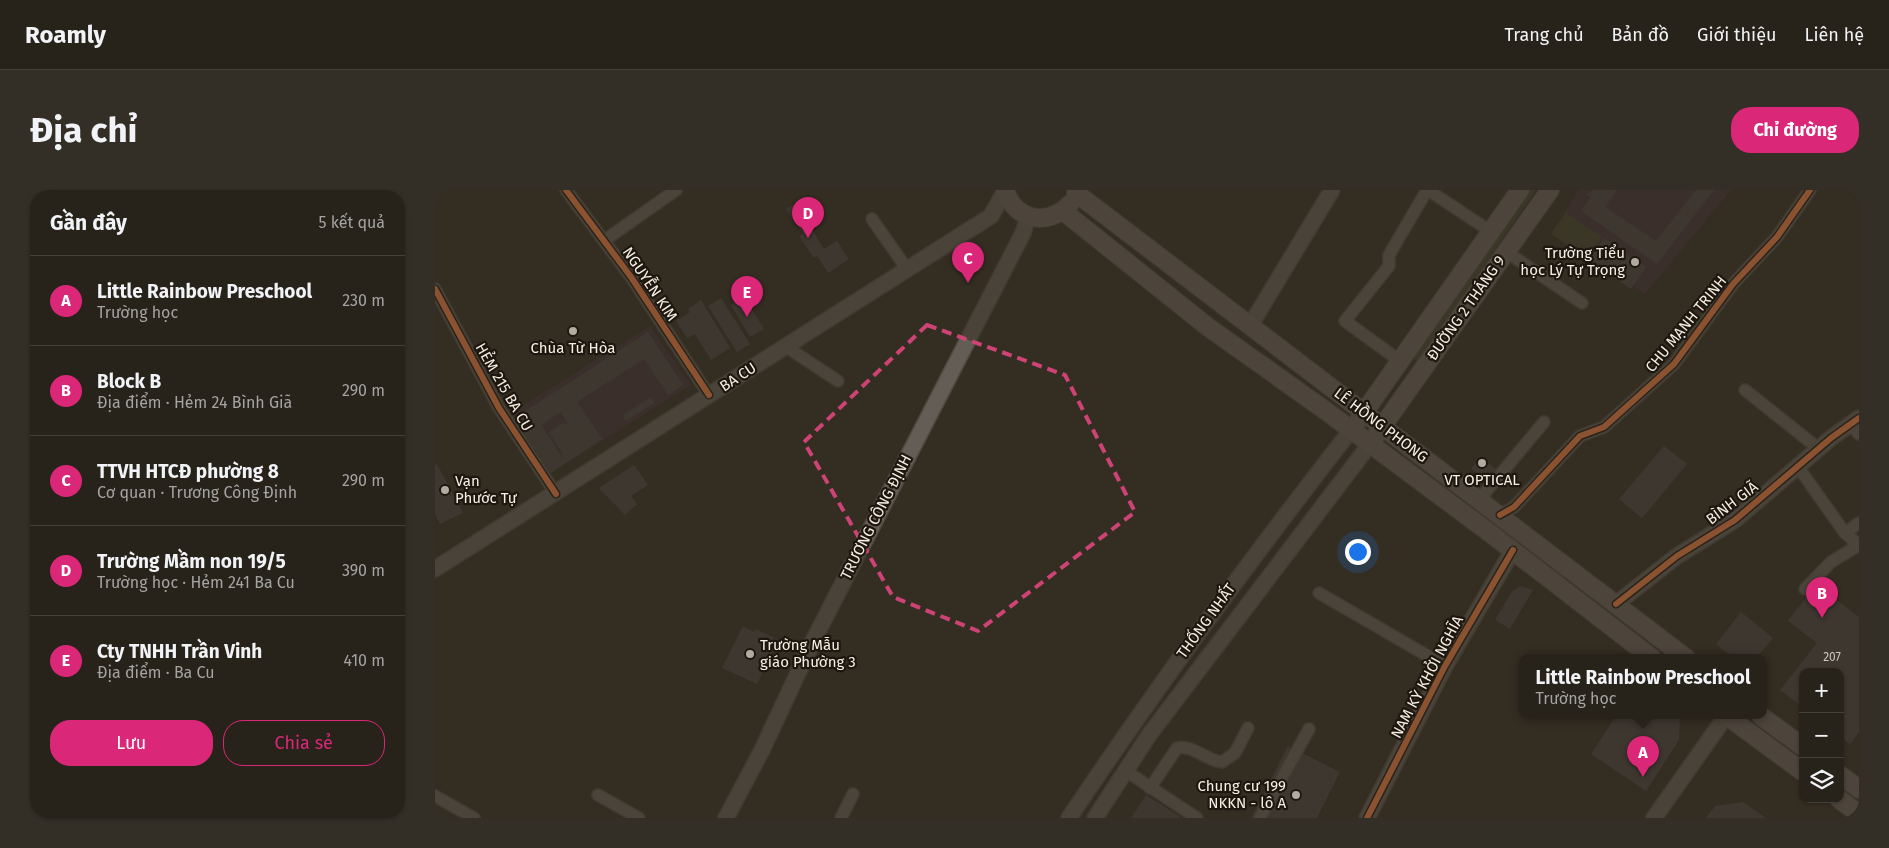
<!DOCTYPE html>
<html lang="vi">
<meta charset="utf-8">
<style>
:root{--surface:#27221a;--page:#332f27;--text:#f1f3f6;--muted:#a4a4a2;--line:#433f39;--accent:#db2777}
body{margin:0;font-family:"Fira Sans",sans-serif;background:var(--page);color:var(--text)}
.controls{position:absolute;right:15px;bottom:15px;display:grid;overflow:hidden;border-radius:10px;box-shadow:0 1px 4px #0004}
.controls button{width:45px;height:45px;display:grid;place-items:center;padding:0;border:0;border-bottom:1px solid var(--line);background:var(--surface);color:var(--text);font:25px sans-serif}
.you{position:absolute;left:922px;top:361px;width:18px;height:18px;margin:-12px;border:4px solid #fff;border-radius:50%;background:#1a73e8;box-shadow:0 0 0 8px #1a73e833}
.badge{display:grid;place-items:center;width:32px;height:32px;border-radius:50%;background:var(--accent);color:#fff;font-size:16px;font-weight:700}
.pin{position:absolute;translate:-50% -41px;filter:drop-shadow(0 1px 2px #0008)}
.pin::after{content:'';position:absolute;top:26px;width:18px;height:15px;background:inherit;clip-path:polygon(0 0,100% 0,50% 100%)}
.popup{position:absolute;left:1084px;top:464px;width:248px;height:65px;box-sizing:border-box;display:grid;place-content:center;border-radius:10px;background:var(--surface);filter:drop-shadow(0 1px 4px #0005);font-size:16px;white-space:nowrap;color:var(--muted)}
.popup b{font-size:19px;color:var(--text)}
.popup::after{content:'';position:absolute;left:50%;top:100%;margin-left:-10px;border:10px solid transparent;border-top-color:var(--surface)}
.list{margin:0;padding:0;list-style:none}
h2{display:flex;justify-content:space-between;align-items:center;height:65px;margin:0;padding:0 20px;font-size:21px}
h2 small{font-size:16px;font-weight:400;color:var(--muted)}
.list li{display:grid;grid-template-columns:32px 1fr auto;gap:15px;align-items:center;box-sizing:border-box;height:90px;padding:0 20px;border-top:1px solid var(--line)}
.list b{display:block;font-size:19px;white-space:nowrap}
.list p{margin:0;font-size:16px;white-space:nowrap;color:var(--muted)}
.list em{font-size:16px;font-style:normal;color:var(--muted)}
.actions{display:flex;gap:10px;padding:15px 20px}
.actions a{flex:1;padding:11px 0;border:1px solid var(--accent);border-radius:20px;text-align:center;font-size:18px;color:var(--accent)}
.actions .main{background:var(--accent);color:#fff}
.icon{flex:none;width:28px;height:28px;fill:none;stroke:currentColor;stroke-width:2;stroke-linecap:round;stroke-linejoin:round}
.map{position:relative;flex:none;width:1424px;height:628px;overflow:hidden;border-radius:20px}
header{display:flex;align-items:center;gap:30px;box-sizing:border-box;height:70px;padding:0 25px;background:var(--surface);border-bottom:1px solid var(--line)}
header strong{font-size:24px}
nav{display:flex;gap:28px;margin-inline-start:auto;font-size:18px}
.intro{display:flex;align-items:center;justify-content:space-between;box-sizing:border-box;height:120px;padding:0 30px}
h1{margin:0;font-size:35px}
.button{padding:12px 22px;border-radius:20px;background:var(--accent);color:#fff;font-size:18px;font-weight:700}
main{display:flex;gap:30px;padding:0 30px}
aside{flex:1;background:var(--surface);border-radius:20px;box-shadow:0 1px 4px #0004}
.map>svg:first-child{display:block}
.education{fill:#433135}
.green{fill:#42432d}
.building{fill:#4a4342;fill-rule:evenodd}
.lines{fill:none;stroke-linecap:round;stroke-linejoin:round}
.street-casing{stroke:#4f4940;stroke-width:14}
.secondary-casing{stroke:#4f4940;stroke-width:18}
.primary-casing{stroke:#4f4940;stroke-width:20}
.street{stroke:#666057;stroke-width:11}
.secondary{stroke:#645d55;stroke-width:15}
.primary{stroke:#6a605a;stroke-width:18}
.cycleway-casing{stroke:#1d170f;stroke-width:9}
.cycleway{stroke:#f27e40;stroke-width:6}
.marked{fill:none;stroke:#cd4376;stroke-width:4;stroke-dasharray:10 6;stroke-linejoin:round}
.poi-dot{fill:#b3aba0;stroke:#1d170f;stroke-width:2}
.labels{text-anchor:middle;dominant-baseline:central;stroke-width:4.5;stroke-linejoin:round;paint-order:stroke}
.number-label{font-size:12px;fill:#ccc4bc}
.poi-label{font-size:15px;fill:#f8efe4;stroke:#1d170f;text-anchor:end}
.street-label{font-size:15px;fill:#f8efe4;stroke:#1d170f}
</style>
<header>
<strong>Roamly</strong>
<nav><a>Trang chủ</a><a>Bản đồ</a><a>Giới thiệu</a><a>Liên hệ</a></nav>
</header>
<div class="intro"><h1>Địa chỉ</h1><a class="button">Chỉ đường</a></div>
<main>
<aside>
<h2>Gần đây<small>5 kết quả</small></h2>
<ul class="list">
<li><span class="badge">A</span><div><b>Little Rainbow Preschool</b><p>Trường học</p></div><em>230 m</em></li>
<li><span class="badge">B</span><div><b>Block B</b><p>Địa điểm · Hẻm 24 Bình Giã</p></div><em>290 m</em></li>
<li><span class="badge">C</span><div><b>TTVH HTCĐ phường 8</b><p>Cơ quan · Trương Công Định</p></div><em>290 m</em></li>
<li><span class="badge">D</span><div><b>Trường Mầm non 19/5</b><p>Trường học · Hẻm 241 Ba Cu</p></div><em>390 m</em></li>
<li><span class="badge">E</span><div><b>Cty TNHH Trần Vinh</b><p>Địa điểm · Ba Cu</p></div><em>410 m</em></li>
</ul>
<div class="actions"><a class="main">Lưu</a><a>Chia sẻ</a></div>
</aside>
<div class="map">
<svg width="1424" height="628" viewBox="0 0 1424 628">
<rect width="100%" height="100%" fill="#342d22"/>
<g class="education">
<path d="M1144,0H1296L1210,104L1118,40Z"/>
<path d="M215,136L256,195L111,286L72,225Z"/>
</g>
<g class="green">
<path d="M1092,0H1101L985,169L983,171L977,168Z"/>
<path d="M1131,23L1167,47L1153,68L1116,44Z"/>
</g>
<g class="building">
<path d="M1158,0H1182L1170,17L1221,51L1261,0H1279L1222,74L1146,21L1156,7L1151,5Z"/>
<path d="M361,13L389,59L402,51L414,69L393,83L382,66L379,68L364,46L368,44L351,19Z"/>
<path d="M1169,48L1211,77L1196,99L1154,70Z"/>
<path d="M309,107L329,139L315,147L296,115Z"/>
<path d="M286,108L315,154L302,162L273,116Z"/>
<path d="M266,110L295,158L276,170L260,144L252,148L241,131L255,122L253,119Z"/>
<path d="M213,142L248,195L233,205L209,169L142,212L167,249L114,284L78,229ZM126,222L133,233L130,235L128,233L114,242L128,264L126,266L106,235Z"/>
<path d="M216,207L219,213L191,231L188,225Z"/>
<path d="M1229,256L1252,274L1207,328L1184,309Z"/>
<path d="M1045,267L1061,279L1052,291L1036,279Z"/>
<path d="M2,274L28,323L5,334L0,324V275Z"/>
<path d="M199,275L213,295L196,306L202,314L190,325L164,298Z"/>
<path d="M1381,394L1424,427V542L1415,554L1405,546V482H1368V517L1345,500L1382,453L1353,431Z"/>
<path d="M1086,396L1098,400L1075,439L1060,430L1077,401Z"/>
<path d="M1306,422L1338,448L1321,468H1299L1281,454Z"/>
<path d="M308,436L319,442L321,439L343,450L322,494L287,478Z"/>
<path d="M1181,526H1245L1244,550L1211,601L1156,564Z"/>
<path d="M853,556L905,582L882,628H816Z"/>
<path d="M711,605L747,628H696Z"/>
<path d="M1308,612L1331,628H1271L1280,616Z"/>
</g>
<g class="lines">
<defs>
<g id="street">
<path d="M131,0L196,87L274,205"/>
<path d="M993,0L1055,41"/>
<path d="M437,29L472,79"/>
<path d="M170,50L241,0"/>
<path d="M1070,61L1147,113"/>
<path d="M0,99L64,218L121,304"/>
<path d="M350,156L403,191"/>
<path d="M965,171L910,131L954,76V65L992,0"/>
<path d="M1310,200L1384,259"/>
<path d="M1415,234L1424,244"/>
<path d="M1363,277L1410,343L1424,355"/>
<path d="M1044,310L1109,232"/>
<path d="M1065,325L1079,317L1145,246L1169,237L1239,174L1298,94L1342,47L1375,0"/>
<path d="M1410,343L1424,333"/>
<path d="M1370,399L1396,372L1424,355"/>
<path d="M884,403L1010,476"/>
<path d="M691,581L762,628"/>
<path d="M715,598L742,558C757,554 772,571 787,572L800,563L813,538"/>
<path d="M163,605L204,628"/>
<path d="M0,606L39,628"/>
<path d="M406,628L418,604"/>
<path d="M825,628L874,539"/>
</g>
<g id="secondary">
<path d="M815,136L897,0"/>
<path d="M0,379L556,26L570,1"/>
<path d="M1181,414L1242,366L1300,330L1396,248L1424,228"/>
<path d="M291,628L327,560L378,451L588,43L593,27"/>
<path d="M634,628C723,495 818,366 916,240"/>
<path d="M660,628L714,545L935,254"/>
<path d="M932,628L1010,476L1078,360"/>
<path d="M1219,628L1291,526"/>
</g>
<g id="primary">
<path d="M570,0C580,31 613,37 635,14"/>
<path d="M641,3L1251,468"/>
<path d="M628,21L773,137L891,221L1055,343L1217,468"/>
<path d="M923,231L1085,0"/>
<path d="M942,244L1115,0"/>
<path d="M1292,526L1368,582"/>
<path d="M1326,526L1368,557"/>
<path d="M1405,585L1424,599"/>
<path d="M1404,609L1424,624"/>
</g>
</defs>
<use href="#street" class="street-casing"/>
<use href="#secondary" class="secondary-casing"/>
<use href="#primary" class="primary-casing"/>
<use href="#street" class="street"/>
<use href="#secondary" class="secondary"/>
<use href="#primary" class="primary"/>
<defs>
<g id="cycleway">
<path d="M131,0L196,87L274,205"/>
<path d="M0,99L64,218L121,304"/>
<path d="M1065,325L1079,317L1145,246L1169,237L1239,174L1298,94L1342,47L1375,0"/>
<path d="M1181,414L1242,366L1300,330L1396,248L1424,228"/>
<path d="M932,628L1010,476L1078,360"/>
</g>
</defs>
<use href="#cycleway" class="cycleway-casing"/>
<use href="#cycleway" class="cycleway"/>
</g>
<path d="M0 0H1424V628H0ZM492,135L630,185L700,322L543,441L458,407L369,252Z" fill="#342d22" fill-opacity=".55" fill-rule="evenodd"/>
<path class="marked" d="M492,135L630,185L700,322L543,441L458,407L369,252Z"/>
<g class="poi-dot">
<circle cx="1200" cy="72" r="5"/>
<circle cx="138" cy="141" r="5"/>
<circle cx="1047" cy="273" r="5"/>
<circle cx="10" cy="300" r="5"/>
<circle cx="315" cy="464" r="5"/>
<circle cx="861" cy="605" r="5"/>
</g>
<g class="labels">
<g class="number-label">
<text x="1397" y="467">207</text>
</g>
<g class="poi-label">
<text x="1190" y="63">Trường Tiểu<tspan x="1190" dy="17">học Lý Tự Trọng</tspan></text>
<text x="138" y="158" text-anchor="middle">Chùa Từ Hòa</text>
<text x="1047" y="290" text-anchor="middle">VT OPTICAL</text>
<text x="20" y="291" text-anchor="start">Vạn<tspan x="20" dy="17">Phước Tự</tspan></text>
<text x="325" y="455" text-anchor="start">Trường Mẫu<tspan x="325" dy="17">giáo Phường 3</tspan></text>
<text x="851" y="596">Chung cư 199<tspan x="851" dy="17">NKKN - lô A</tspan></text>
</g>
<g class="street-label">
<text transform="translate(215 94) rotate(56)">NGUYỄN KIM</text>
<text transform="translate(1031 118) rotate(-55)">ĐƯỜNG 2 THÁNG 9</text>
<text transform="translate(1251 134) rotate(-51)">CHU MẠNH TRINH</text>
<text transform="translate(303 187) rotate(-33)">BA CU</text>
<text transform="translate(69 197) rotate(60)">HẺM 215 BA CU</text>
<text transform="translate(946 235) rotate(37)">LÊ HỒNG PHONG</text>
<text transform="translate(1297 313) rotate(-37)">BÌNH GIÃ</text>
<text transform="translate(441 327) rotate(-63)">TRƯƠNG CÔNG ĐỊNH</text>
<text transform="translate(771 431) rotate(-54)">THỐNG NHẤT</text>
<text transform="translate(992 487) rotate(-62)">NAM KỲ KHỞI NGHĨA</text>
</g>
</g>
</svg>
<div class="controls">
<button>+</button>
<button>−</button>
<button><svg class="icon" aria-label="layers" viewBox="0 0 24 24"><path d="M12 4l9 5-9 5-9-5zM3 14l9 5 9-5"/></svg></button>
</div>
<div class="you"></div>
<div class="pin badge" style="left:1208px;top:587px">A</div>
<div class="popup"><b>Little Rainbow Preschool</b>Trường học</div>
<div class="pin badge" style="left:1387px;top:428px">B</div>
<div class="pin badge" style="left:533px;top:93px">C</div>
<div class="pin badge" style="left:373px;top:48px">D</div>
<div class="pin badge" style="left:312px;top:127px">E</div>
</div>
</main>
